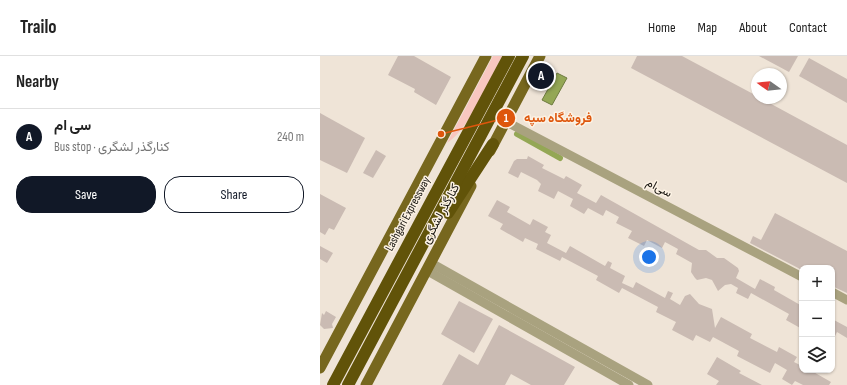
<!DOCTYPE html>
<meta charset="utf-8">
<style>
:root{--surface:#fff;--page:#f2f2f2;--text:#222;--muted:#767676;--line:#e0e0e0;--accent:#111827}
body{margin:0;font-family:"Sofia Sans Condensed",Vazirmatn,sans-serif;background:var(--page);color:var(--text)}
.controls{position:absolute;right:12px;bottom:12px;display:grid;overflow:hidden;border-radius:8px;box-shadow:0 1px 3px #0004}
.controls button{width:36px;height:36px;display:grid;place-items:center;padding:0;border:0;border-bottom:1px solid var(--line);background:var(--surface);color:var(--text);font:20px sans-serif}
.compass{position:absolute;left:431px;top:12px;width:36px;height:36px;border-radius:50%;background:var(--surface);box-shadow:0 1px 3px #0004;rotate:285deg}
.you{position:absolute;left:329px;top:201px;width:14px;height:14px;margin:-10px;border:3px solid #fff;border-radius:50%;background:#1a73e8;box-shadow:0 0 0 6px #1a73e833}
.badge{display:grid;place-items:center;width:26px;height:26px;border-radius:50%;background:var(--accent);color:#fff;font-size:13px;font-weight:700}
.pin{position:absolute;translate:-50% -50%;border:2px solid #fff;box-shadow:0 1px 4px #0006}
.list{margin:0;padding:0;list-style:none}
h2{display:flex;justify-content:space-between;align-items:center;height:52px;margin:0;padding:0 16px;font-size:17px}
h2 small{font-size:13px;font-weight:400;color:var(--muted)}
.list li{display:grid;grid-template-columns:26px 1fr auto;gap:12px;align-items:center;box-sizing:border-box;height:56px;padding:0 16px;border-top:1px solid var(--line)}
.list b{display:block;font-size:15px;white-space:nowrap}
.list p{margin:0;font-size:13px;white-space:nowrap;color:var(--muted)}
.list em{font-size:13px;font-style:normal;color:var(--muted)}
.actions{display:flex;gap:8px;padding:12px 16px}
.actions a{flex:1;padding:9px 0;border:1px solid var(--accent);border-radius:16px;text-align:center;font-size:14px;color:var(--accent)}
.actions .main{background:var(--accent);color:#fff}
.icon{flex:none;width:22px;height:22px;fill:none;stroke:currentColor;stroke-width:2;stroke-linecap:round;stroke-linejoin:round}
.map{position:relative;flex:none;width:527px;height:329px;overflow:hidden}
header{display:flex;align-items:center;gap:24px;box-sizing:border-box;height:56px;padding:0 20px;background:var(--surface);border-bottom:1px solid var(--line)}
header strong{font-size:19px}
nav{display:flex;gap:22px;margin-inline-start:auto;font-size:14px}
main{display:flex}
aside{flex:1;background:var(--surface)}
.map>svg:first-child{display:block}
.green{fill:#f8c7c0}
.water{fill:#94a755;stroke:#6e7b40}
.lines{fill:none;stroke-linecap:round;stroke-linejoin:round}
.canal{stroke:#94a755;stroke-width:6}
.building{fill:#cabbb3}
.minor{stroke:#a9a27f;stroke-width:9}
.major{stroke:#77671e;stroke-width:11}
.highway{stroke:#615309;stroke-width:12}
.labels{text-anchor:middle;dominant-baseline:central;stroke-width:3;stroke-linejoin:round;paint-order:stroke}
.street-label{font-size:12px;fill:#17140f;stroke:#fcf2e4}
.leader{fill:none;stroke:#de560c;stroke-width:1.5}
.callout-dot{fill:#de560c;stroke:#fcf2e4;stroke-width:1.5}
.mark-label{font-size:12px;text-anchor:middle;font-weight:bold;fill:#fff}
.callout-label{font-size:13px;text-anchor:middle;font-weight:bold;fill:#de560c;stroke:#fcf2e4;stroke-width:3;stroke-linejoin:round;paint-order:stroke}
</style>
<header>
<strong>Trailo</strong>
<nav><a>Home</a><a>Map</a><a>About</a><a>Contact</a></nav>
</header>
<main>
<aside>
<h2>Nearby<small></small></h2>
<ul class="list">
<li><span class="badge">A</span><div><b>سی ام</b><p>Bus stop · کنارگذر لشگری</p></div><em>240 m</em></li>
</ul>
<div class="actions"><a class="main">Save</a><a>Share</a></div>
</aside>
<div class="map">
<svg width="527" height="329" viewBox="0 0 527 329">
<rect width="100%" height="100%" fill="#efe4d7"/>
<path class="green" d="M173,0H182C168,26 151,71 127,87Z"/>
<path class="water" d="M237,17L247,22L232,49L222,44Z"/>
<g class="lines">
<path class="canal" d="M197,78L240,102"/>
</g>
<g class="building">
<path d="M78,0H94L131,21L116,49L94,36L95,33L68,19Z"/>
<path d="M317,0H362L437,40V42H440L527,89V127L311,12Z"/>
<path d="M439,0H478L469,16Z"/>
<path d="M489,2L527,23V47L479,20Z"/>
<path d="M0,57L45,82L27,117L0,104Z"/>
<path d="M56,94L66,100L53,122L43,117Z"/>
<path d="M208,100L224,109L222,112L244,123L246,120L262,129L257,137L276,147L281,139L379,194H386L397,202H404L418,212L419,215L416,222L435,233L440,223L455,231L454,234L482,250L479,256L482,258V273L466,264L469,258L431,237L428,243L416,237L418,232L411,228L405,229L398,235L392,224L386,222L377,224L375,222L371,216L372,207L356,198L358,193L345,186L342,192L327,184L324,190L308,182L312,175L296,167L299,161L286,154L283,160L268,152L264,158L250,150L253,143L238,135L234,143L218,135L221,128L217,124L201,116L198,122L188,117L194,105L197,103H207Z"/>
<path d="M0,138L26,152L14,174L9,172L5,179L0,176Z"/>
<path d="M177,144L190,151L187,156L210,169L213,163L228,171L225,176L231,179L227,187L246,197L250,190L285,210L288,205L292,207L290,212L305,220L302,227L313,232L316,226L345,242L348,235L353,237L350,243L360,249L365,240L370,238L379,248L392,253L395,272L401,261L432,278L430,282L457,296L459,291L477,301L474,306L482,310V314H490L511,326L509,329H483L475,325L472,329L462,323L467,314L455,307L450,317L417,300L419,295L393,281L390,286L376,279L373,285L352,274L356,266L336,256L338,251L302,232L299,237L276,224L278,220L242,201L240,205L216,193L218,188L205,182L203,186L180,173L183,168L168,160Z"/>
<path d="M455,157L527,195V237L512,230V212H482V214L430,187L433,180L441,184Z"/>
<path d="M0,190L13,197L7,207L0,203Z"/>
<path d="M139,245L173,263L154,297L121,278Z"/>
<path d="M6,255L16,261L12,268L13,272L4,273L0,269L2,257L4,259Z"/>
<path d="M514,264L527,271V282L517,276L512,286V267Z"/>
<path d="M179,269L255,311L244,329H211L191,318L185,329H122L139,298L158,309Z"/>
<path d="M397,301L421,315L419,317L442,329H396L399,325L387,318Z"/>
</g>
<g class="lines">
<g class="minor">
<path d="M185,65L482,221"/>
<path d="M111,207L328,329"/>
<path d="M106,214L309,329"/>
<path d="M512,236L527,244"/>
</g>
<g class="major">
<path d="M170,95L220,0"/>
<path d="M0,312L166,0"/>
<path d="M46,329L151,130"/>
</g>
<g class="highway">
<path d="M128,157L173,88"/>
<path d="M13,329L189,0"/>
<path d="M28,329L203,0"/>
</g>
</g>
<g class="labels">
<g class="street-label">
<text transform="translate(339 132) rotate(28)">سی‌ام</text>
<text transform="translate(88 158) rotate(-62)">Lashgari Expressway</text>
<text transform="translate(121 158) rotate(-62)">کنارگذر لشگری</text>
</g>
</g>
<path class="leader" d="M121 78L186 62"/>
<g class="callout-dot">
<circle cx="121" cy="78" r="4"/>
<circle cx="186" cy="62" r="10"/>
</g>
<g class="mark-label">
<text x="186" y="66">1</text>
</g>
<g class="callout-label">
<text x="238" y="66">فروشگاه سپه</text>
</g>
</svg>
<div class="controls">
<button>+</button>
<button>−</button>
<button><svg class="icon" aria-label="layers" viewBox="0 0 24 24"><path d="M12 4l9 5-9 5-9-5zM3 14l9 5 9-5"/></svg></button>
</div>
<svg class="compass" viewBox="-18 -18 36 36"><path d="M0-13l5 13h-10z" fill="#e53935"/><path d="M0 13l5-13h-10z" fill="#767676"/></svg>
<div class="you"></div>
<div class="pin badge" style="left:221px;top:20px">A</div>
</div>
</main>
